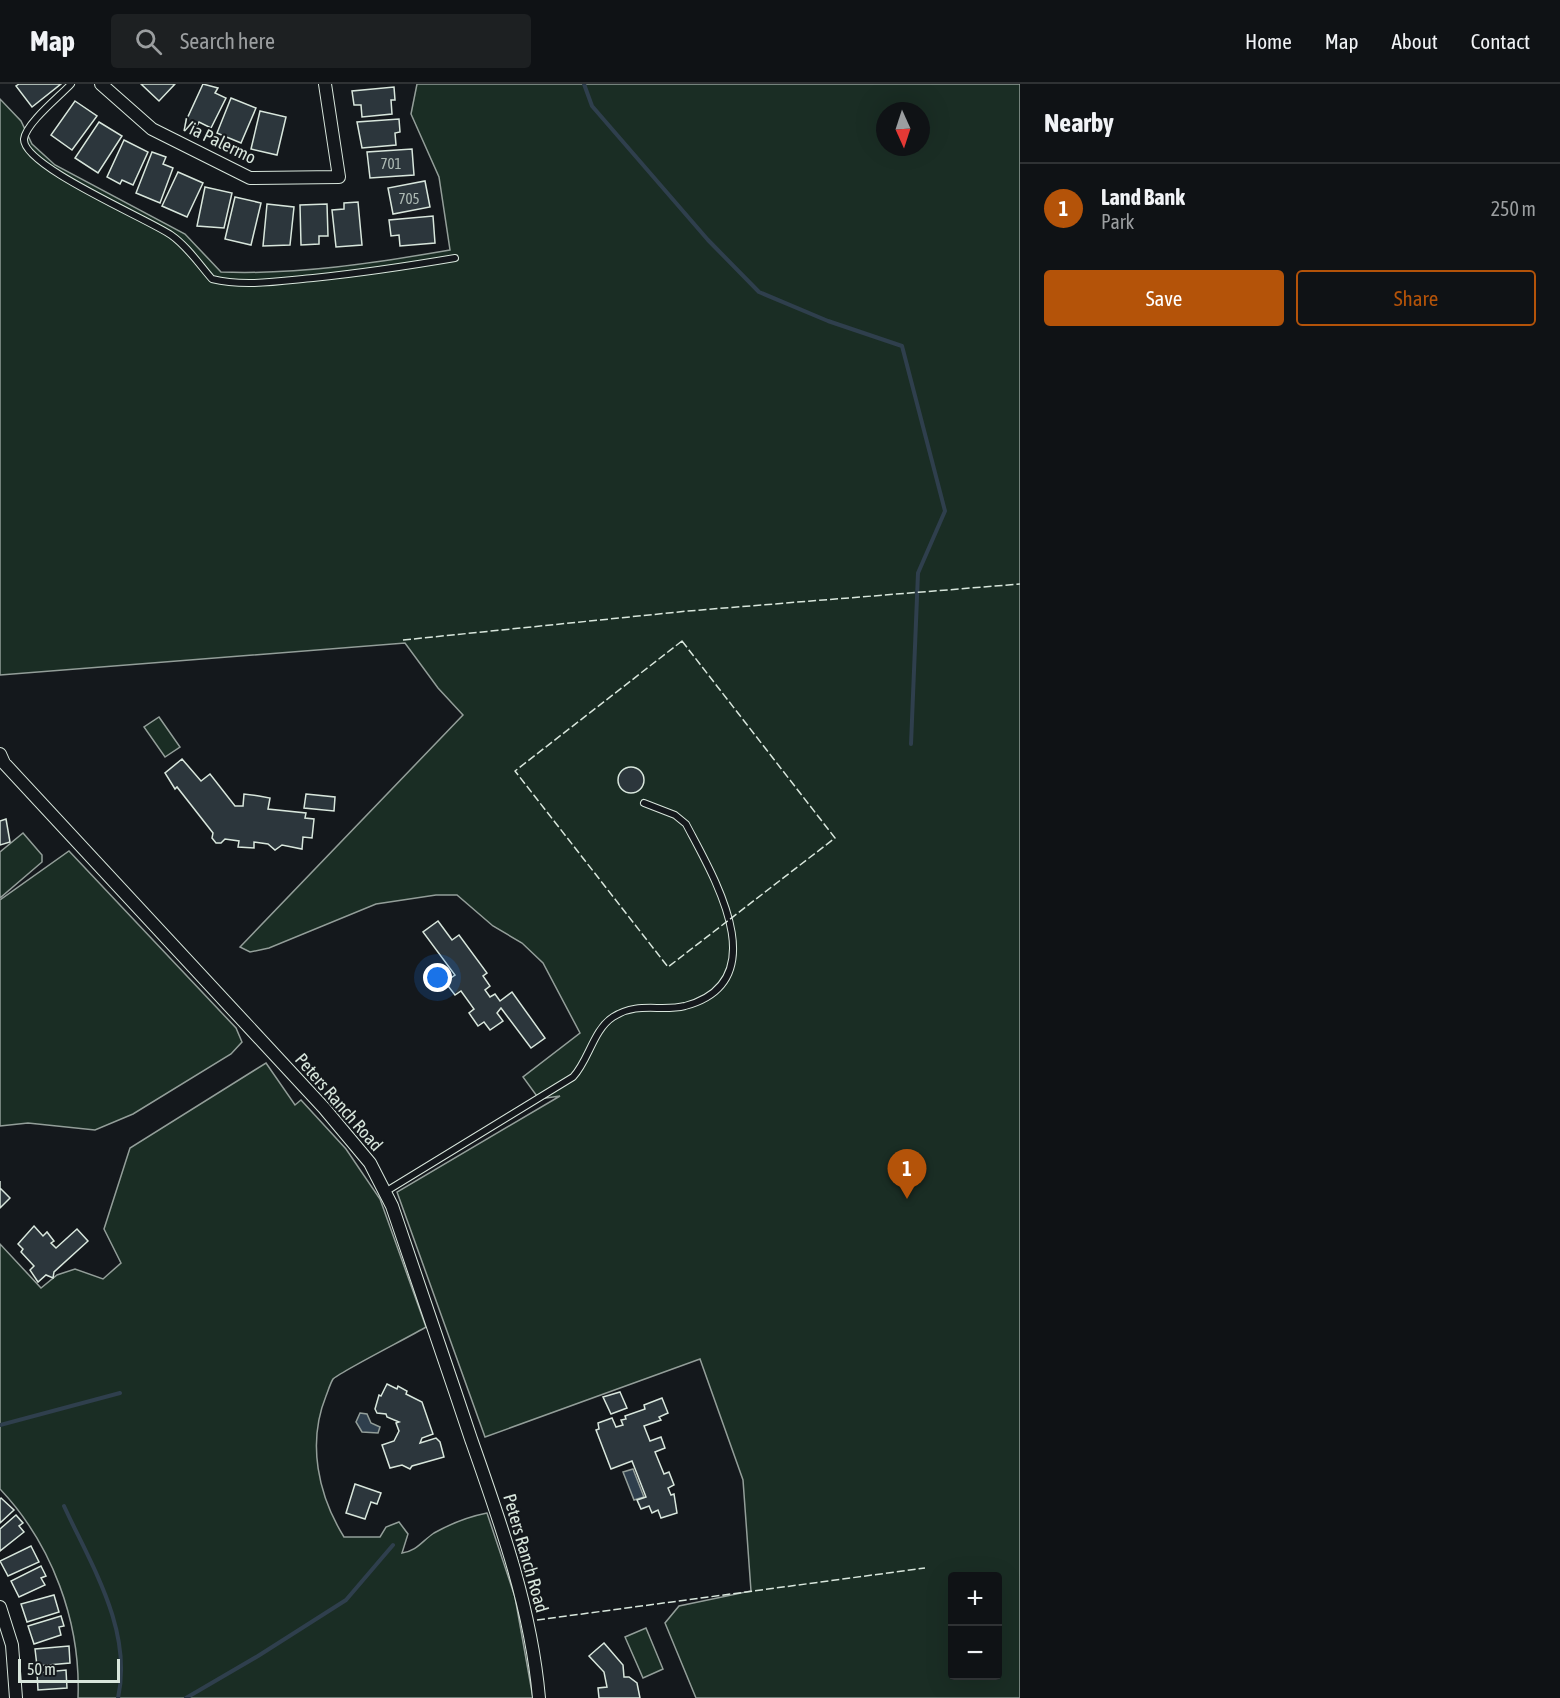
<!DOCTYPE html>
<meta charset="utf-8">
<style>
:root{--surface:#0f1215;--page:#1d2022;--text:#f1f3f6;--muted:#9b9ea0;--line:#2f3234;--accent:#b45309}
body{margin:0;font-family:"Asap Condensed",sans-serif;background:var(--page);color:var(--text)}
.controls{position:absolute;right:18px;bottom:18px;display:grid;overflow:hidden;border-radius:6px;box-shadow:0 6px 24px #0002}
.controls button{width:54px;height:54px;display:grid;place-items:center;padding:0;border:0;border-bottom:2px solid var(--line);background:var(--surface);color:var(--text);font:30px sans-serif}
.compass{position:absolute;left:876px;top:18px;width:54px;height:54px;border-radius:50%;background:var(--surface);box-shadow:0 6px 24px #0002;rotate:177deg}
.scale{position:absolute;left:18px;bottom:15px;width:102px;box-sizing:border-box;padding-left:6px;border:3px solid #d8e6dc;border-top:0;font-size:16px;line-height:21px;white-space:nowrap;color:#d8e6dc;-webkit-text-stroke:4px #14181c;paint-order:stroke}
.you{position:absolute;left:438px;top:894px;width:21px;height:21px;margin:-15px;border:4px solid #fff;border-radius:50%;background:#1a73e8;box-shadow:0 0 0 9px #1a73e833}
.badge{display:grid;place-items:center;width:39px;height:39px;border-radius:50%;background:var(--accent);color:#fff;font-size:20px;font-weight:700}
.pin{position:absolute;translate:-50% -50px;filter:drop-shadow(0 2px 3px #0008)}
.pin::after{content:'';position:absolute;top:32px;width:21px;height:18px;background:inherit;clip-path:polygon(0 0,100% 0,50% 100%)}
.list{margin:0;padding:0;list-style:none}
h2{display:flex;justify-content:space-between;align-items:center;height:78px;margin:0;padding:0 24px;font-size:26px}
h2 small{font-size:20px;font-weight:400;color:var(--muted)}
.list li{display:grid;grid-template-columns:39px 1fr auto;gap:18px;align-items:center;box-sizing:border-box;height:90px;padding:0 24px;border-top:2px solid var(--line)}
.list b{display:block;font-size:22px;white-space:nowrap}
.list p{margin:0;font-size:20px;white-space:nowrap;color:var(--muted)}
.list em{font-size:20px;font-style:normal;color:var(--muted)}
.actions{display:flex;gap:12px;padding:18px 24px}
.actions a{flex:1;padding:14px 0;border:2px solid var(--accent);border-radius:6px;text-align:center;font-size:21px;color:var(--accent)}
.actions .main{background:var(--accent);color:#fff}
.icon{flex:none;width:33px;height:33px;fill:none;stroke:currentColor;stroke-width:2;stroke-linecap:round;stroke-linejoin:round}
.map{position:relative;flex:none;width:1020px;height:1614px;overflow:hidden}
header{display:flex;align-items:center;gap:36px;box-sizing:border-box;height:84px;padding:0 30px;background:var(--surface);border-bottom:2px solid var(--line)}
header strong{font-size:28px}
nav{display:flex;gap:33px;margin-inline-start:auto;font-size:21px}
.search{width:420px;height:54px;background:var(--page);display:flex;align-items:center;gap:15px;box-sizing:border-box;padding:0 21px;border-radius:6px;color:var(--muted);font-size:22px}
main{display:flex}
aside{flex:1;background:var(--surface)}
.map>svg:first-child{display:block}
.green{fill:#1a2d24;stroke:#939e99;stroke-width:1.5;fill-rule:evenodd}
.water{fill:#2f3f4d;stroke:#939e99;stroke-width:1.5}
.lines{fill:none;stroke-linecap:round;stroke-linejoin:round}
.stream{stroke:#2f3f4d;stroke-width:4}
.building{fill:#2c363c;stroke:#d8e6dc;stroke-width:1.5}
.service-casing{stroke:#d8e6dc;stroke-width:8}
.minor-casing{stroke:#d8e6dc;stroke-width:14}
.service{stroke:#14181c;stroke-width:6}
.minor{stroke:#14181c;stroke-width:12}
.fence{stroke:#d8e6dc;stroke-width:1.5;stroke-dasharray:8 3;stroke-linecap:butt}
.labels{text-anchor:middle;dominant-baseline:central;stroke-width:4.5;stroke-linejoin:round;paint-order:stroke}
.number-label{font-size:15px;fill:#adbab4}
.street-label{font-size:18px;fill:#d8e6dc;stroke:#14181c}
</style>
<header>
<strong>Map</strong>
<div class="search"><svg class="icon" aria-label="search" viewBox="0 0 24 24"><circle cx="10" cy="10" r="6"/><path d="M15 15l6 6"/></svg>Search here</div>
<nav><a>Home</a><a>Map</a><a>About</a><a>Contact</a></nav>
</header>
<main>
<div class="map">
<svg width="1020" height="1614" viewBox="0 0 1020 1614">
<rect width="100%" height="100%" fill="#14181c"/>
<g class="green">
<path d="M417,0H1020V1614H696L665,1539L679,1522L751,1507L743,1396L700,1275L485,1353L397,1108L560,1012L539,1015L523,993L580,949L543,879L522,859L493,842L457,811H436L376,820L269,864L250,868L240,863L463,631L438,604L405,559L0,591V15L21,37L32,60L55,81L185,150L221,188C297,191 375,179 450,166L439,93L411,30ZM885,27H921V63H885ZM952,1492H998V1592H952Z"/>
<path d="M159,633L180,663L165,673L144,643Z"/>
<path d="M23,749L42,771V778L0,814V768Z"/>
<path d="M69,767L236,944L242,958L231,970L133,1030L95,1046L28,1039L0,1042V816Z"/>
<path d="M266,979L295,1021L301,1016L346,1065L380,1115L426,1243C413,1251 338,1289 333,1295C330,1300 328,1307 326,1312C307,1359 318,1411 344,1453H380L386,1443L399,1438L408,1450L402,1469C417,1467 422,1457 434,1449C452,1439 467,1433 487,1429L515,1513L533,1614H78C81,1538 52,1460 0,1405V1160L41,1204L57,1191L75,1185L103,1195L121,1179L104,1145L130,1064Z"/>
<path d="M646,1544L663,1585L643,1594L625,1553Z"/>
</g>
<g class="water">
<path d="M360,1329L367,1330L371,1339L380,1343L378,1349L362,1348L356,1338Z"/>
<path d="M633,1385L644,1413L634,1416L623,1388Z"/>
</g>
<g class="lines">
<g class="stream">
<path d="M584,0L592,22L708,156L759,208L828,237L902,262L945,427L918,489L911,660"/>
<path d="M0,1341L120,1309"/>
<path d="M64,1422C91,1481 133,1546 118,1614"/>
<path d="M186,1614L258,1572L346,1516L393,1461"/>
</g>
</g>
<g class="building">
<path d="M19,0H61L32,23L16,2Z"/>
<path d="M141,0H175L159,17Z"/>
<path d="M203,0L218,4L215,9L226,14L211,44L199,38L197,42L186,37Z"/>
<path d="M394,3L395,16H391L392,30L362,33L361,21H354L352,7Z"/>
<path d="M231,14L256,24L241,59L217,49Z"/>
<path d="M75,17L97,32L72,66L51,51Z"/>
<path d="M260,27L286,33L277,71L251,65Z"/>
<path d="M399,35L400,48L395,49L396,61L362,64L357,38Z"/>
<path d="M99,38L122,52L98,89L75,74Z"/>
<path d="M124,56L148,68L133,101L122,96L120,100L107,93Z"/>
<path d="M412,65L414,91L370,94L367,68Z"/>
<path d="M152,68L166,73L163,80L173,84L160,119L136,109Z"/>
<path d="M178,88L203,99L187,133L162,122Z"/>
<path d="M425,97L430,123L393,130L388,104Z"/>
<path d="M205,103L232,109L224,144L197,142Z"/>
<path d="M235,113L261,119L251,161L225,155Z"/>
<path d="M358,118L362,161L336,163L332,126L344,125V119Z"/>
<path d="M267,120L294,123L290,161L263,162Z"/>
<path d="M327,120L328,152H319V160L301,161L300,121Z"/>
<path d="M433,132L435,159L400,162L399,151L391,152L389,136Z"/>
<path d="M182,675L201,697L210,690L235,722H243L244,710L259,712L270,714L268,725L306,729L305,734L314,735L312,754L303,753L302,765L282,761L275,766L268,760L254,758V764L238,763L239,757L225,755L221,759H216L212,754L213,749L177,703L175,705L165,689Z"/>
<circle cx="631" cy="696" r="13"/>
<path d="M306,710L335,713L334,727L304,724Z"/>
<path d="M6,735L10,758L0,761V737Z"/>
<path d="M438,837L452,856L459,851L487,889L483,892L490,902L485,906L490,913L495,910L500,917L512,908L545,954L531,964L501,924L497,929L503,937L490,946L484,938L478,942L469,929L474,925L461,907L455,911L445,898L455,891L423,848Z"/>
<path d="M0,1097V1104L10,1114L0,1124Z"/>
<path d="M34,1142L43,1152L47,1148L54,1157L51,1159L56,1164L77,1145L88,1157L54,1188L53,1194L46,1191L38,1198L30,1186L34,1182L21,1168L23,1165L18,1160Z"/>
<path d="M387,1300L397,1305L398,1302L407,1307L406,1310L422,1318L433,1350L422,1354L420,1359L436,1354L440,1358L444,1373L412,1382L410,1385L402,1381L390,1384L382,1361L394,1357L399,1347L396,1339L399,1338L387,1333L386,1330L377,1329L375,1325L379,1311L381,1312Z"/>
<path d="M620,1308L627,1324L611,1330L603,1313Z"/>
<path d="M662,1314L668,1329L659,1333L661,1336L644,1342L650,1357L661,1353L665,1364L655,1368L664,1390L669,1388L674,1401L668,1404L671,1411L674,1410L677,1429L661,1434L658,1426L652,1429L649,1422L641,1425L637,1416L646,1413L632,1377L611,1385L596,1346L599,1345L598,1339L612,1334L616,1343L623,1341L621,1336L626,1335L625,1332L645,1325L644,1321Z"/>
<path d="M355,1400L381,1409L377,1420L371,1418L365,1435L346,1429Z"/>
<path d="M1,1414L14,1426L0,1439V1415Z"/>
<path d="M16,1431L23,1439L19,1442L24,1448L0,1467V1445Z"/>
<path d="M31,1462L39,1478L8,1492L0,1477Z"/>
<path d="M41,1482L46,1492L41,1494L45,1501L19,1513L11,1497Z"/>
<path d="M54,1511L59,1528L27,1538L21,1520Z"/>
<path d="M61,1532L64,1542L59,1543L61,1551L34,1560L28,1542Z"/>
<path d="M604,1559L623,1581L624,1593H629L637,1599L640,1614H599L598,1604L607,1603L604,1588L589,1572Z"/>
<path d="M69,1562L70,1579L37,1582L35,1565Z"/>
<path d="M66,1586L67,1604L38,1606L37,1589Z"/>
</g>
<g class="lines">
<defs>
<g id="service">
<path d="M71,0C60,12 26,39 24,55C22,82 148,135 171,151C187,162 199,180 212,195C244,203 281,197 313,194C361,189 408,182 455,174"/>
<path d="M385,1108L573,993C589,976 593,946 613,933C638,917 660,928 685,922C778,897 712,790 686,740L675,731L644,719"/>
</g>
<g id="minor">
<path d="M101,0L152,45L250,94L339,93L325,0"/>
<path d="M0,670L4,679L324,1024L370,1079L392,1122C418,1199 445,1277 471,1355C501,1440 531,1524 539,1614"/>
<path d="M0,1523L12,1561L16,1614"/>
</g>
</defs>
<use href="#service" class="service-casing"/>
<use href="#minor" class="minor-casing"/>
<use href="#service" class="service"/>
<use href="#minor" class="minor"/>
<g class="fence">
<path d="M403,556L688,527L1020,500"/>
<path d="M682,557L835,754L668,883L515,687Z"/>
<path d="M537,1536L925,1484"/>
</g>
</g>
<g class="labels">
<g class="number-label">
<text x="391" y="79">701</text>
<text x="409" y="114">705</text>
</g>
<g class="street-label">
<text transform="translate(219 57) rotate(26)">Via Palermo</text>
<text transform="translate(339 1018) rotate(49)">Peters Ranch Road</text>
<text transform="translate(526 1469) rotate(74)">Peters Ranch Road</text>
</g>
</g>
</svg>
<div class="controls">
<button>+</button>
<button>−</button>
</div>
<svg class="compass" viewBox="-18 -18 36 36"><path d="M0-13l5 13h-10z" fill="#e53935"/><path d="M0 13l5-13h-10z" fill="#9b9ea0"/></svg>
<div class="scale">50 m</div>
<div class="you"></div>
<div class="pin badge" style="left:907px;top:1115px">1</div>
</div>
<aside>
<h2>Nearby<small></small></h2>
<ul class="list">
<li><span class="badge">1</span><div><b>Land Bank</b><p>Park</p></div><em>250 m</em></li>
</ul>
<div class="actions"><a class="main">Save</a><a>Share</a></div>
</aside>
</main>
